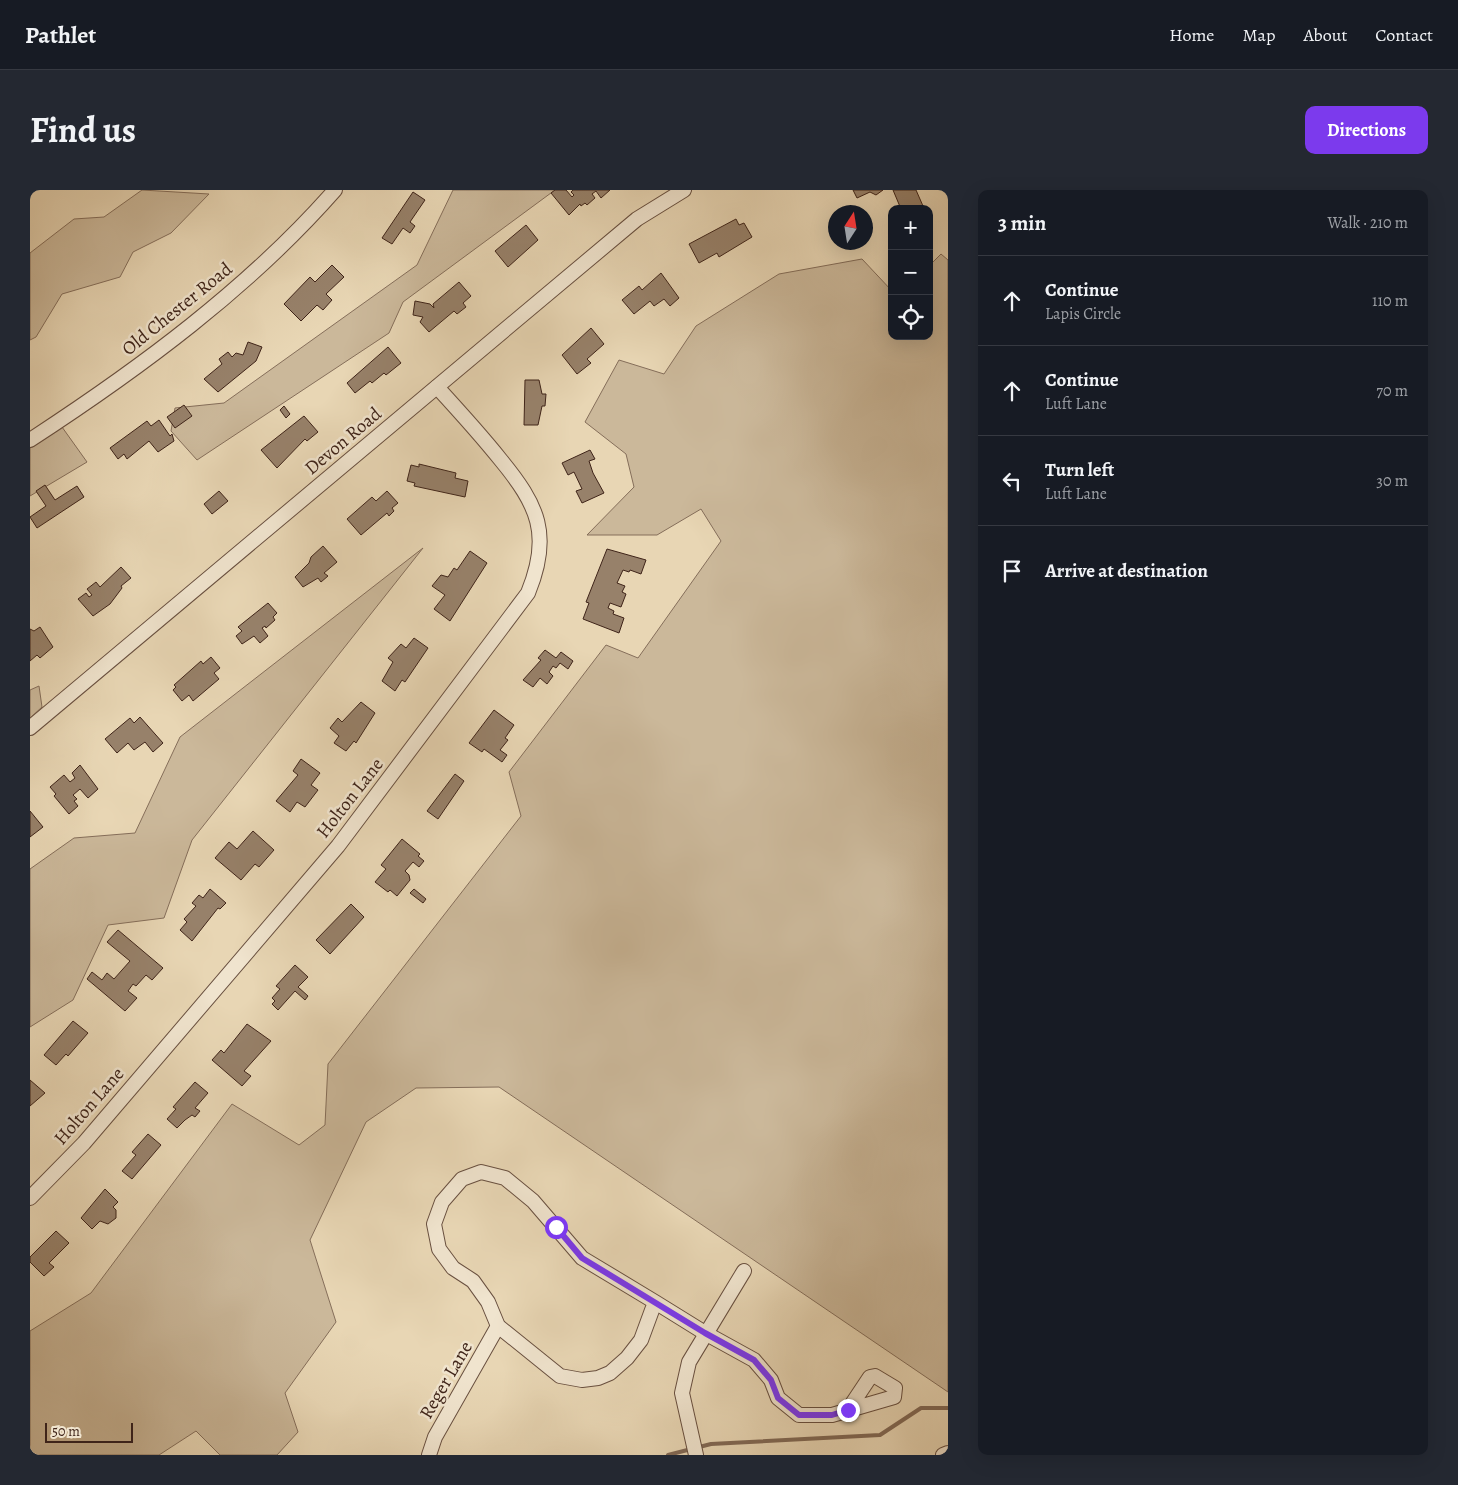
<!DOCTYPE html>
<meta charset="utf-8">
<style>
:root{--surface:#171b24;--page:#242831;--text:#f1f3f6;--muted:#9ea1a6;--line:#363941;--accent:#7c3aed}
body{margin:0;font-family:Alegreya,serif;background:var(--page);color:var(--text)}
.controls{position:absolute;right:15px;top:15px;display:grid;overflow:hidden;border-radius:10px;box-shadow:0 5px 20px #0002}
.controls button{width:45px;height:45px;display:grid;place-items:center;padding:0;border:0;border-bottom:1px solid var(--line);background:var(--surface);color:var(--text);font:25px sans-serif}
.compass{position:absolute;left:798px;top:15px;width:45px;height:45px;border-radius:50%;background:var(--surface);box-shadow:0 5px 20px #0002;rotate:12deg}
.scale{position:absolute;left:15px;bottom:12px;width:88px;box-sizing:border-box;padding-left:5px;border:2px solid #3f2419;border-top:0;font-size:14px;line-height:18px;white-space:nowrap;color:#3f2419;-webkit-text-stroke:4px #f0e4ce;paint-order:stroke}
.stop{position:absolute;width:15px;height:15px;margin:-11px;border:4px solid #7c3aed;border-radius:50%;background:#fff}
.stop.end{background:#7c3aed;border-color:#fff;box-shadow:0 1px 5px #0008}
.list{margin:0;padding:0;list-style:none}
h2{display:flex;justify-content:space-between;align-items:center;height:65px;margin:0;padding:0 20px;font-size:21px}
h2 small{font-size:16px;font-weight:400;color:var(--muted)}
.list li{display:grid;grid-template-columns:32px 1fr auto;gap:15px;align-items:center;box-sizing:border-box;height:90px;padding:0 20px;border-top:1px solid var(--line)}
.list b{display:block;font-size:19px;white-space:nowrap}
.list p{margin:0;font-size:16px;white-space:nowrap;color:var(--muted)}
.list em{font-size:16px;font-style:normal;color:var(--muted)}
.icon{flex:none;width:28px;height:28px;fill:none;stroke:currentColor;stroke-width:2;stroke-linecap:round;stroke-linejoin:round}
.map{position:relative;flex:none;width:918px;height:1265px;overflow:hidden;border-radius:10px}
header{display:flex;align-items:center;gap:30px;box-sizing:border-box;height:70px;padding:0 25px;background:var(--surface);border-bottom:1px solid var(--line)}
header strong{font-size:24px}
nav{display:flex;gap:28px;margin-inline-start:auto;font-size:18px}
.intro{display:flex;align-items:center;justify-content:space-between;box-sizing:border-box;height:120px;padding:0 30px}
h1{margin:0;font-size:35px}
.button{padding:12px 22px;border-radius:10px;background:var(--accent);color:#fff;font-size:18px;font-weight:700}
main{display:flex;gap:30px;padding:0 30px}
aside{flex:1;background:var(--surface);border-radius:10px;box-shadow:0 5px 20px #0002}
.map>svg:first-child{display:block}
.green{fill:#cbb89a;stroke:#856e5a}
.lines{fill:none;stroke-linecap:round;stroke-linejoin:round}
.stream{stroke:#826a56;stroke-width:4}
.building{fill:#97816a;stroke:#3f2419}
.minor-casing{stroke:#695040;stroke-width:16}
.minor{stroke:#f0e4ce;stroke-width:14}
.route{stroke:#7c3aed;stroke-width:6}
.labels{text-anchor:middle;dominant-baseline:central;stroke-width:5;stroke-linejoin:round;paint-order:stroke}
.street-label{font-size:19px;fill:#3f2419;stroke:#f0e4ce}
</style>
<header>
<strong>Pathlet</strong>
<nav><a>Home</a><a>Map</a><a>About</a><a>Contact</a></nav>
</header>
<div class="intro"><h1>Find us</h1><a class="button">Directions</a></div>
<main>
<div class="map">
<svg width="918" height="1265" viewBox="0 0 918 1265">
<rect width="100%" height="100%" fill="#e8d6b4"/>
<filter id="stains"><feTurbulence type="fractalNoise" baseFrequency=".004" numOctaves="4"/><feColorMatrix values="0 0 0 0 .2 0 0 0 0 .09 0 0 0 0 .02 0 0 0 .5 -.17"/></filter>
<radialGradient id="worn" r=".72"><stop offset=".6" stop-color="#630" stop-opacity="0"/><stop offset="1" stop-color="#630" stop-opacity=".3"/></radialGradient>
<g class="green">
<path d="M112,0L179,4L141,43L103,62L90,87L32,104L6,147L0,150V63L44,29L74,27Z"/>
<path d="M423,0H525L373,112L359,143L167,270L141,241L145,218L194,213L387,75Z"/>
<path d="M911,64L918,70V1202L469,897L386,898L336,932L280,1050L306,1132L255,1203L268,1242L247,1265H190L166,1241L129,1265H0V1141L61,1103L202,914L269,955L295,935L298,874L491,626L479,582L576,455L608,468L691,351L671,319L627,345H557L604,297L596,264L555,232L589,170L634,184L666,136L749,84L832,69L862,101V146H899V76Z"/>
<path d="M32,237L57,272L0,306V258Z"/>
<path d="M393,358L162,650L134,728L78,735L43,810L0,837V679L44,648L105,643L150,547Z"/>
<path d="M9,496L12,517L0,528V500Z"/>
</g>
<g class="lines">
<path class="stream" d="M638,1265L681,1254L850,1245L891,1218H918"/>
</g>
<g class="building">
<path d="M525,0H536L542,7L544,5L541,2L543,0H580L571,8L566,1L562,4L565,8L557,15L555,13L551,16L550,14L539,25L521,3Z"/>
<path d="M823,0H853L846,5L840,2L827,8Z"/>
<path d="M863,0H886L893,16L887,19H871Z"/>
<path d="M383,2L395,10L380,32L385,36L380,43L373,38L362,54L352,48Z"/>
<path d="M706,29L709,35L714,33L722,47L689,67L687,63L669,73L659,54Z"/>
<path d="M496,35L508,50L478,77L465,61Z"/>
<path d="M302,75L314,87L296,104L302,110L293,120L287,115L271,131L254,114L280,87L285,92Z"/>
<path d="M631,83L649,108L640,116L634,109L624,116L620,111L604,124L592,110L609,96L612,100Z"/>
<path d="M429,92L441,106L433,113L436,117L427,124L424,121L399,142L390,132L393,127L383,125L385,111L400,114L404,118L403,114Z"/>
<path d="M561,138L574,154L557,169L561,173L547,184L532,165Z"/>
<path d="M218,152L232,157L226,171L188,202L174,189L192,174L189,169L198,162L202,167L206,163L213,165Z"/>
<path d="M358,157L371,173L356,185L354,183L342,193L340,191L325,203L317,193Z"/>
<path d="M495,190H509L512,204H516L515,216H512L508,235H494Z"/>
<path d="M154,215L162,226L145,238L137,227Z"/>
<path d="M254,216L260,224L256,228L250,220Z"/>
<path d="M274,226L288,242L277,251L275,249L247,278L231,260Z"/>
<path d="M129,230L140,246L142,244L144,251L128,262L119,251L97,269L94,264L88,269L80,258L117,231L121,236Z"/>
<path d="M560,260L565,269L559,271L563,283L574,303L552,313L546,301L552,299L544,282L538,285L532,273Z"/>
<path d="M389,274L426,283L425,288L438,291L435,307L384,296L385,293L377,291L381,275L389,277Z"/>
<path d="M15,295L25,310L47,296L54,307L7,338L0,327L16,316L6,301Z"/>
<path d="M189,301L198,311L182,324L174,314Z"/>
<path d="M357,301L368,313L362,318L364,321L359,326L357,323L331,345L317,329L342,307L346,311Z"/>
<path d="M293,356L307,372L294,383L298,386L291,392L288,388L273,397L265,387L279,373L281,367Z"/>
<path d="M577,359L616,370L611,384L600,380L599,382L593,380L587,393L595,396L592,402L596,404L591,417L580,413L578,418L584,421L583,424L594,428L589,443L553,429L559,413L556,412Z"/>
<path d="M440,361L457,373L420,431L404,419L415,405L402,396L411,385L418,387L424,378L427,380Z"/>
<path d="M91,377L101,388L91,396L92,398L80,414L63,426L48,409L56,403L59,407L62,405L57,399L66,392L70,397Z"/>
<path d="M238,413L247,423L243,427L245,430L236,438L235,436L232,438L238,446L230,453L224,446L212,454L206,446L212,441L208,437Z"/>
<path d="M10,437L23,457L10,468L7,465L0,471V439L4,441Z"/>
<path d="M384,448L398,458L375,492L372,490L365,501L352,491L363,472L358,468L371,454L376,458Z"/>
<path d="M515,460L526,468L531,462L543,471L538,479L530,473L526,478L523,476L519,482L523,486L517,494L510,488L503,497L493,490L511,470L508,468Z"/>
<path d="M181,467L190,478L184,483L189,489L163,511L159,505L152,511L143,500L146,497L144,495L171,471L173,474Z"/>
<path d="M331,512L345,523L326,553L324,551L316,561L304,553L309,546L300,538L308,528L312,532Z"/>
<path d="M464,520L484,535L475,548L478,550L470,560L477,565L472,572L454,559L452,562L439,553Z"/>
<path d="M110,527L133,553L123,562L115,552L104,560L98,553L87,563L75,549L100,528L104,533Z"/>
<path d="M271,569L290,583L281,595L288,600L275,617L267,612L260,622L246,611L268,585L263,581Z"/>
<path d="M50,575L68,599L58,608L50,599L43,605L47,609L44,611L48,616L39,624L24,606L26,604L20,597L34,585L40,592L45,588L42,583Z"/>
<path d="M425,584L434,591L408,629L397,621Z"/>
<path d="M0,621L13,637L0,647Z"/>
<path d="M223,641L244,660L229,677L225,674L211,690L185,668L199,652L207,659Z"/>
<path d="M372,649L390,664L388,666L394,671L389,677L383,672L375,681L379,685L380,690L367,706L360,700L358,702L345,692L356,679L351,675Z"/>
<path d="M180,699L196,713L190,719L188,718L162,751L150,740L157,732L154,729L166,716L162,713L169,705L173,708Z"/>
<path d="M384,699L396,709L393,713L380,703Z"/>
<path d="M321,714L334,727L300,764L286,750Z"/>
<path d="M88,740L133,778L122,790L116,785L106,796L103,794L98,801L107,808L95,821L57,789L62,782L72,790L77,783L84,789L100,771L77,752Z"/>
<path d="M265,775L278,787L268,797L278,806L275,810L265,801L248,820L242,814L245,811L242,808L250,799L246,796Z"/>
<path d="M43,831L58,843L38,866L36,864L26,875L14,865Z"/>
<path d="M217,834L241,851L214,881L221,886L212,896L182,870L191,860L194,863Z"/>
<path d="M0,890L15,903L0,916Z"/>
<path d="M165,892L178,903L165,918L170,921L165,927L162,925L155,930L147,938L137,929L146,919L143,917Z"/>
<path d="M118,944L131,955L102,989L92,981L106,965L102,962Z"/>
<path d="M75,999L88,1012L83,1017L86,1020V1028L78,1034L70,1031L62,1039L51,1028Z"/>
<path d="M26,1041L39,1053L19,1073L24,1077L14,1086L0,1072V1067Z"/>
</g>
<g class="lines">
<defs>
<g id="minor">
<path d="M0,250C109,179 219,98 305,0"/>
<path d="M0,538L607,29L654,0"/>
<path d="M0,1008L54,953L308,656L498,403C522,345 508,315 470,269C450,244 429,221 407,197"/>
<path d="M625,1112L611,1150L597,1168L580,1183L568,1188L552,1190L530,1186L468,1136L458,1112L443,1091L423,1078L409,1059L404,1034L412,1012L432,989L451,982L475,988L503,1011L552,1068L625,1112L675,1143L724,1170L741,1190L748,1208L769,1225H802L864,1207L865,1198L845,1186L840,1187L818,1220"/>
<path d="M399,1265L405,1247L468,1136"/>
<path d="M666,1265L652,1203L659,1172L714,1081"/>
<path d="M913,1265L918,1263"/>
</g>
</defs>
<use href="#minor" class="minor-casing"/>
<use href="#minor" class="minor"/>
</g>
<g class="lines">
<path class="route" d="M526,1037L552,1068L675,1143L724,1170L741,1190L748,1208L769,1225H802L818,1220"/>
</g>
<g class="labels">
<g class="street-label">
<text transform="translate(147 119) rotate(-39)">Old Chester Road</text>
<text transform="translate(313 251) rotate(-40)">Devon Road</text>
<text transform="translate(320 608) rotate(-52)">Holton Lane</text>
<text transform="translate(59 916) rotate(-49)">Holton Lane</text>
<text transform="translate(416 1190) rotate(-60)">Reger Lane</text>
</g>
</g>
<rect width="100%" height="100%" filter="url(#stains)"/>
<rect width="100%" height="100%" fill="url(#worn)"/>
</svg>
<div class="controls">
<button>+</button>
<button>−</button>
<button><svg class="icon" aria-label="locate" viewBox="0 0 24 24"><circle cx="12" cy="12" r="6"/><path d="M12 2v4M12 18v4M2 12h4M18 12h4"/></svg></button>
</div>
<svg class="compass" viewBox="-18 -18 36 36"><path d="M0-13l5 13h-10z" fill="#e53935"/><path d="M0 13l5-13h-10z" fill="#9ea1a6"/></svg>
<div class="scale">50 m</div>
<div class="stop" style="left:526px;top:1037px"></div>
<div class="stop end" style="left:818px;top:1220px"></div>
</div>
<aside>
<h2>3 min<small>Walk · 210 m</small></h2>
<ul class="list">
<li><svg class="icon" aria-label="ahead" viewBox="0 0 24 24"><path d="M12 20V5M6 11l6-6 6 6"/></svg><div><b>Continue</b><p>Lapis Circle</p></div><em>110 m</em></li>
<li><svg class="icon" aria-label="ahead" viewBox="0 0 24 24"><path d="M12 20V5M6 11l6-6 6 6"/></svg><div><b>Continue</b><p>Luft Lane</p></div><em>70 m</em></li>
<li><svg class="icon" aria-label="left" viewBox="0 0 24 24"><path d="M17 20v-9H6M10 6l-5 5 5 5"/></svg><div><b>Turn left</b><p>Luft Lane</p></div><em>30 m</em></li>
<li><svg class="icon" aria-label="arrive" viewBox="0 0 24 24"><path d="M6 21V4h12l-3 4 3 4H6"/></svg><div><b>Arrive at destination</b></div></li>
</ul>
</aside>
</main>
